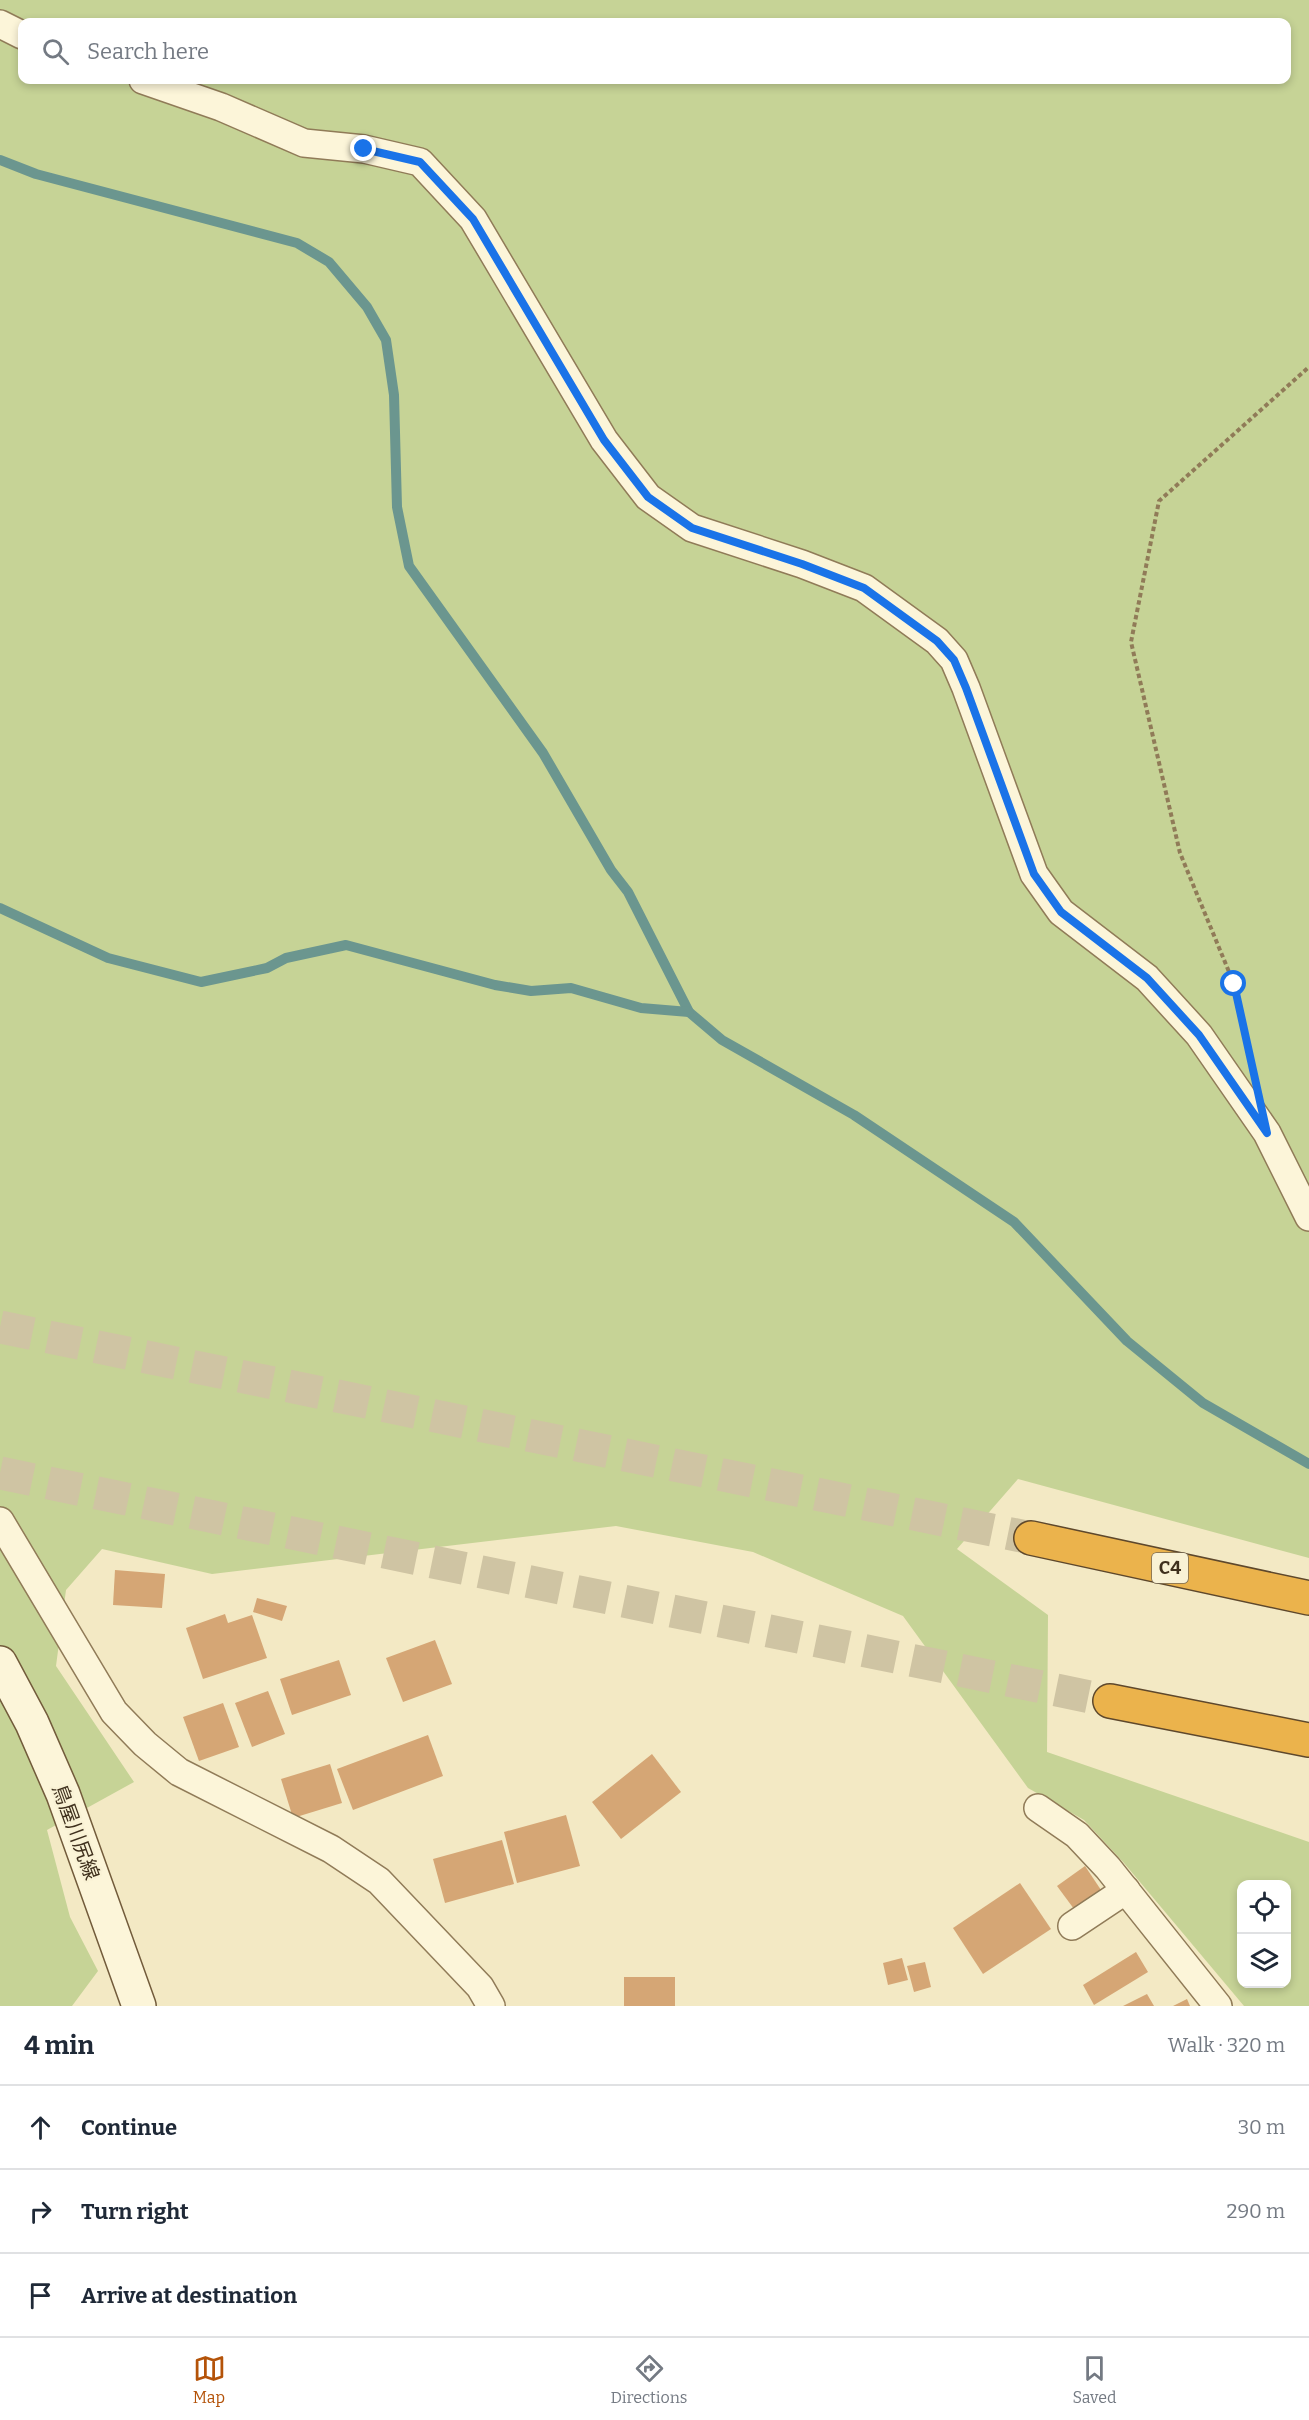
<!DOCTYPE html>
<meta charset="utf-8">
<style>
:root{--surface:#fff;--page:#f6f6f7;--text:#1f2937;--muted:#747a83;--line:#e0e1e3;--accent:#b45309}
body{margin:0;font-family:Bitter,"Noto Sans JP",serif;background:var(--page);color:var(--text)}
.controls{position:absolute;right:18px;bottom:18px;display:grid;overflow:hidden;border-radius:12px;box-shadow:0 3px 9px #0003}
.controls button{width:54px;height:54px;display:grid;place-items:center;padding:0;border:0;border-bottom:2px solid var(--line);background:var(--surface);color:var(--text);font:30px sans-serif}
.stop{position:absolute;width:18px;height:18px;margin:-14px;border:4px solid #1a73e8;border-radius:50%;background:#fff}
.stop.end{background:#1a73e8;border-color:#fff;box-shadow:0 2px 6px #0008}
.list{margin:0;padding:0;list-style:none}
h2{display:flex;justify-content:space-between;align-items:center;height:78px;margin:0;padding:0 24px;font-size:26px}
h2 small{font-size:20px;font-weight:400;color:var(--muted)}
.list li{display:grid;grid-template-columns:39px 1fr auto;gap:18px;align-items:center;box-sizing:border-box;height:84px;padding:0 24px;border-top:2px solid var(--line)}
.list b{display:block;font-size:22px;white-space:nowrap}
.list em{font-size:20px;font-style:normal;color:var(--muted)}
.icon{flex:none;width:33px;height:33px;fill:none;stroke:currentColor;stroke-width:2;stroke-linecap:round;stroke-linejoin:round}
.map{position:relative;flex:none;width:1309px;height:2006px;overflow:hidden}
.search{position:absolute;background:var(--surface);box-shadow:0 3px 9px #0003;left:18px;right:18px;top:18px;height:66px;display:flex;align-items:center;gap:15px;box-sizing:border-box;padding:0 21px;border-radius:12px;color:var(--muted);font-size:22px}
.sheet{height:330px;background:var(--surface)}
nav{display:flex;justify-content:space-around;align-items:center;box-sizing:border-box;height:84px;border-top:2px solid var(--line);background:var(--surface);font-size:16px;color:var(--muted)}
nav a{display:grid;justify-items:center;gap:3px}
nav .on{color:var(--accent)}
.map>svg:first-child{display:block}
.green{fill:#c6d396;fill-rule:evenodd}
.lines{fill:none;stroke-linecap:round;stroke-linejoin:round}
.stream{stroke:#6b968f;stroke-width:10}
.building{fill:#d5a675}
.motorway-tunnel{stroke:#cfc4a3;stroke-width:33;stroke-dasharray:33 16;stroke-linecap:butt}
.minor-casing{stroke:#907b58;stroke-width:30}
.secondary-casing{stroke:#725b3b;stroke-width:36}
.motorway-casing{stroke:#5e482c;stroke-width:36}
.path{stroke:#907b58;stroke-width:4;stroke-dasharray:4.5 3;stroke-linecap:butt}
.minor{stroke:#fcf5d9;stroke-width:27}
.secondary{stroke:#fcf5d9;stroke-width:33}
.motorway{stroke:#ebb34c;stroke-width:33}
.route{stroke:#1a73e8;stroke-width:8}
.labels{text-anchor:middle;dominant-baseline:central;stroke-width:4.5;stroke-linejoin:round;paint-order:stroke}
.shield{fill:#f9f2d5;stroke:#776a54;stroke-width:1.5}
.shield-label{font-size:18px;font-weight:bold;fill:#3f301d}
.street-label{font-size:20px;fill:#3f301d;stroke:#f9f2d5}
</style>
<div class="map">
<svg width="1309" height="2006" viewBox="0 0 1309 2006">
<rect width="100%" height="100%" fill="#f3e9c4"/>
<path class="green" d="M0,0H1309V1558L1018,1479L957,1549L1048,1615L1047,1752L1309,1842V2006H1244L1124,1863L1084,1820L1028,1788L903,1616L753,1552L616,1526L212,1574L102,1549L66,1590L56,1666L134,1782L47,1830L70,1917L98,1971L72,2006H0ZM22,22H1286V80H22ZM1242,1884H1286V1984H1242Z"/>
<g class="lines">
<g class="stream">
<path d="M0,160L36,174L297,243L329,262L367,307L386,340L394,395L397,507L409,566L543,753L611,870L628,892L689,1012L722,1040L854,1115L1014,1222L1127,1341L1203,1403L1309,1464"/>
<path d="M0,908L108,958L201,982L267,968L286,958L346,945L495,985L531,991L571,988L641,1008L689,1012"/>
</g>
</g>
<g class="building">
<path d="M115,1570L165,1574L162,1608L113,1605Z"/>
<path d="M257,1598L287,1606L282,1621L253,1612Z"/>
<path d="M225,1614L228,1623L252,1615L267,1658L203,1679L186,1628Z"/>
<path d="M435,1640L452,1684L403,1702L386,1658Z"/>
<path d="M339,1660L351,1695L292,1715L280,1679Z"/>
<path d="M268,1691L285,1734L252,1747L235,1703Z"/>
<path d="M223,1703L239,1747L199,1761L183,1717Z"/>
<path d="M428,1735L443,1776L353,1810L337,1769Z"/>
<path d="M652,1754L681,1792L621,1839L592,1802Z"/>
<path d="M330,1764L342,1803L293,1818L281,1779Z"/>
<path d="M566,1815L580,1866L517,1883L504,1832Z"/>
<path d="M502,1840L514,1884L445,1903L433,1859Z"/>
<path d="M1085,1866L1101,1890L1074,1909L1057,1886Z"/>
<path d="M1020,1883L1051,1929L983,1974L953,1928Z"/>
<path d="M1136,1952L1148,1972L1094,2005L1083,1985Z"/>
<path d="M902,1958L908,1980L888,1985L883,1963Z"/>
<path d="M925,1962L931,1987L914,1992L907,1966Z"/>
<rect x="624" y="1977" width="51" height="29"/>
<path d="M1147,1994L1154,2006H1123Z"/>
<path d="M1187,1999L1190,2006H1173Z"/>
</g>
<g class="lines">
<g class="motorway-tunnel">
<path d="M0,1327L1031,1538"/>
<path d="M0,1473L1110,1701"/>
</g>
<defs>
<g id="minor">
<path d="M0,24L22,35"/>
<path d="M143,80L221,107L304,143L364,149L420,162L473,219L604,440L648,497L692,528L802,564L864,588L937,641L954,660L966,688L1034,874L1061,912L1147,978L1199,1035L1267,1133L1309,1217"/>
<path d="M0,1521L114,1712L145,1744L179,1772L331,1849L379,1881L480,1987L491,2006"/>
<path d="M1038,1808L1077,1835L1108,1868L1218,2006"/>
<path d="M1072,1926L1126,1890"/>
</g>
<path id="secondary" d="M0,1663L32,1723L63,1794L139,2006"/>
<g id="motorway">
<path d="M1031,1538L1309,1598"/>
<path d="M1110,1701L1309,1740"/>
</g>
</defs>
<use href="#minor" class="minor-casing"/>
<use href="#secondary" class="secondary-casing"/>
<use href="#motorway" class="motorway-casing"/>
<path class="path" d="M1249,1051L1234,984L1180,853L1131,642L1159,501L1309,367"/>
<use href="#minor" class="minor"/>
<use href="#secondary" class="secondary"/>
<use href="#motorway" class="motorway"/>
</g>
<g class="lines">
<path class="route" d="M364,149L420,162L473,219L604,440L648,497L692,528L802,564L864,588L937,641L954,660L966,688L1034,874L1061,912L1147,978L1199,1035L1267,1133L1234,984"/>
</g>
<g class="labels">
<rect class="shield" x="1152" y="1553" width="36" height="30" rx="4.5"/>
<g class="shield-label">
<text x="1170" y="1568">C4</text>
</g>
<g class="street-label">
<text transform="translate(76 1832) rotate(70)">鳥屋川尻線</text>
</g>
</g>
</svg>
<div class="controls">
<button><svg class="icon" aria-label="locate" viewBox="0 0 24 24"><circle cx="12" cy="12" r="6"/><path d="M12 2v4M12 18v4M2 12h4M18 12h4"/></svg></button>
<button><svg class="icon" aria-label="layers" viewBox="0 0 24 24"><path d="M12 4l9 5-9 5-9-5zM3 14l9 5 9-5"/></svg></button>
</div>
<div class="stop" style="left:1234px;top:984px"></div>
<div class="stop end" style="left:364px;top:149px"></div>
<div class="search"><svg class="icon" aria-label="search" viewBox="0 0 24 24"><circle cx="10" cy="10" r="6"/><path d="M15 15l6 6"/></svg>Search here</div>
</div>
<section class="sheet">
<h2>4 min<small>Walk · 320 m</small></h2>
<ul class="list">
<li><svg class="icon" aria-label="ahead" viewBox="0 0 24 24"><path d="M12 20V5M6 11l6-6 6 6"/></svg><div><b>Continue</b></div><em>30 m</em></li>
<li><svg class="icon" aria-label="right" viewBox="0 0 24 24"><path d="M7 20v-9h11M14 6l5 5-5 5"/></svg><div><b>Turn right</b></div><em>290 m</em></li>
<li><svg class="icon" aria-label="arrive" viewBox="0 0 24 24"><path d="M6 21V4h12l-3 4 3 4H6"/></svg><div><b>Arrive at destination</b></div></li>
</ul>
</section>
<nav>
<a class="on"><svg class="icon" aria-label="map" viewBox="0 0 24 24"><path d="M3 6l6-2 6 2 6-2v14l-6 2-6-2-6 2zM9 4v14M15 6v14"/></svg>Map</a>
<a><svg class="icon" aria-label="directions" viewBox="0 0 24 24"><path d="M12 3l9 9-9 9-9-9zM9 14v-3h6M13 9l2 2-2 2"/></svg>Directions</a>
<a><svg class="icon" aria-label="saved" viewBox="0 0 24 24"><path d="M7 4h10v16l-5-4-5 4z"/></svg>Saved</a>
</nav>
